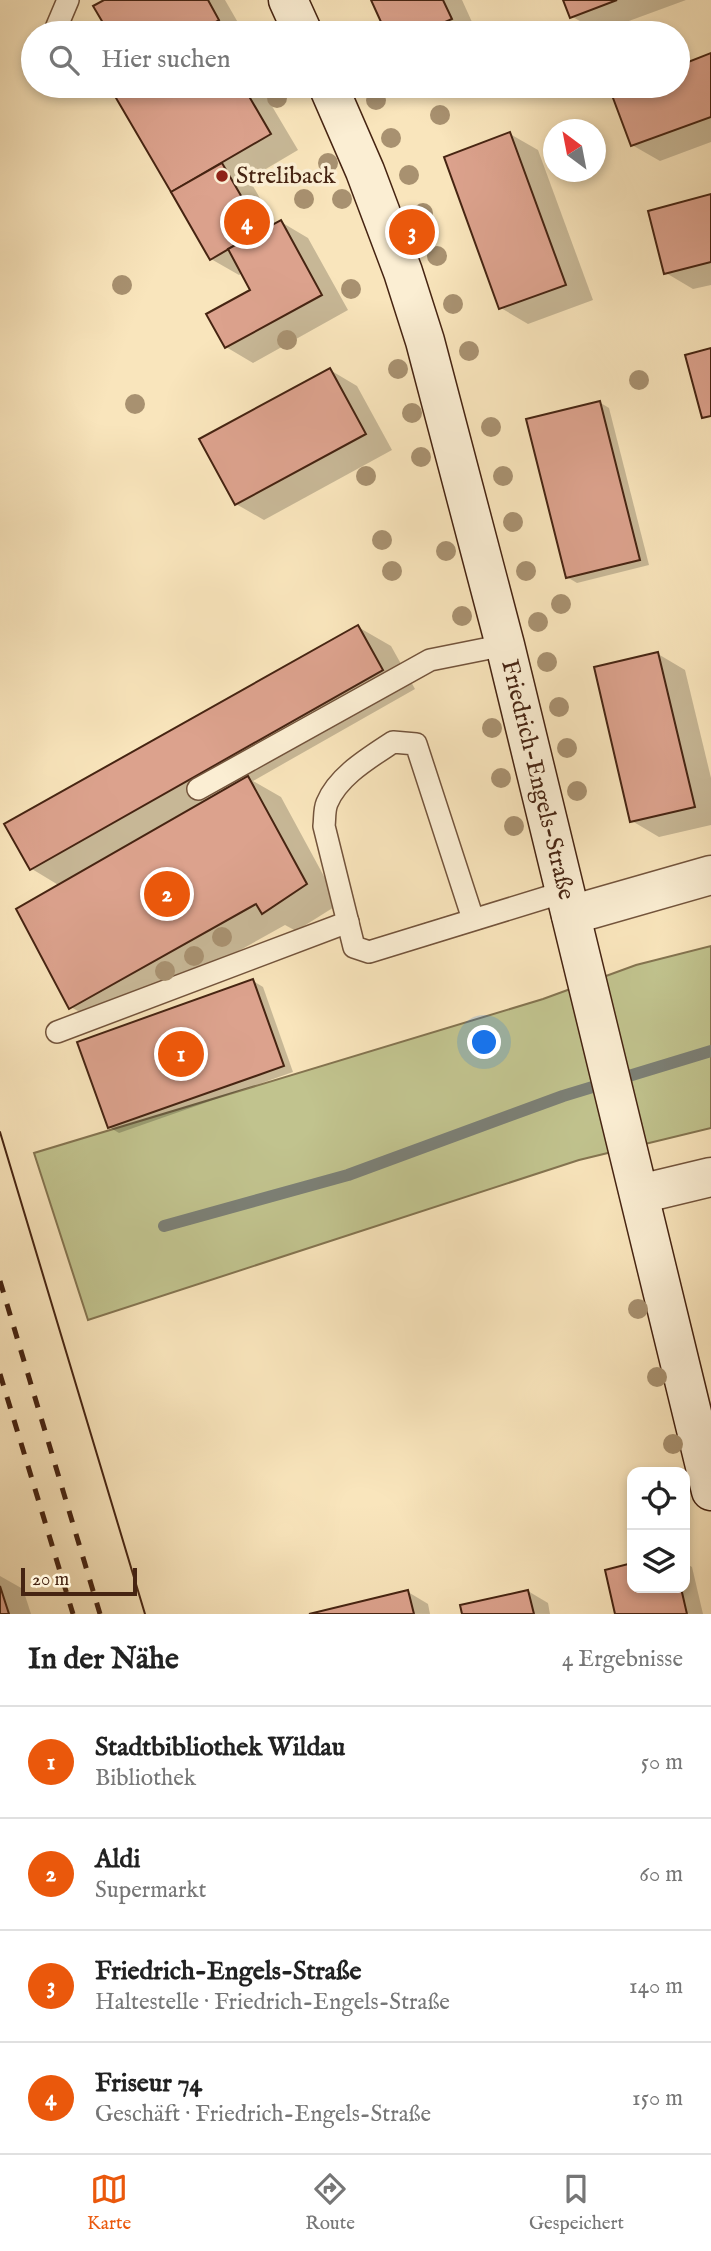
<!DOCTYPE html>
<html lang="de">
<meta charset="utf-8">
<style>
:root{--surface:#fff;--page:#f2f2f2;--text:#222;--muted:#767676;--line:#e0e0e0;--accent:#ea580c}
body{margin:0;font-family:"IM FELL English",serif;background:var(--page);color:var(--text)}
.controls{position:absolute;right:21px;bottom:21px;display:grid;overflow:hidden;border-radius:14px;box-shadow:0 4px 10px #0003}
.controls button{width:63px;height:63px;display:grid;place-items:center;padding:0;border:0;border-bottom:2px solid var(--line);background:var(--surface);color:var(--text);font:35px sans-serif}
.compass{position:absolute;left:543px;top:119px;width:63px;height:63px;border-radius:50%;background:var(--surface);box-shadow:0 4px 10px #0003;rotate:328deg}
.scale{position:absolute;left:21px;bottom:18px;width:116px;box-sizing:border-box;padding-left:7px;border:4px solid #462412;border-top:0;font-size:19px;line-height:24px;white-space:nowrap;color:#462412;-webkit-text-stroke:5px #fbeed3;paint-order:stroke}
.you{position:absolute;left:485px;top:1043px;width:24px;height:24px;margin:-18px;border:5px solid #fff;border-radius:50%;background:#1a73e8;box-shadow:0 0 0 10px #1a73e833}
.badge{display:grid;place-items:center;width:46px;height:46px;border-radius:50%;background:var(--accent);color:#fff;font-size:23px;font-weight:700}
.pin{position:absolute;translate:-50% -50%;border:4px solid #fff;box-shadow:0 2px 7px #0006}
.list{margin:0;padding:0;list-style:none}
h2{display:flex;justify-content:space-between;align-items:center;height:91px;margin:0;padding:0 28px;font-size:30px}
h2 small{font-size:23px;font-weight:400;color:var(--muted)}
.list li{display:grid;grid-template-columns:46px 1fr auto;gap:21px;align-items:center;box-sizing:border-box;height:112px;padding:0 28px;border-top:2px solid var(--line)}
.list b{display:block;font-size:26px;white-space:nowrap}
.list p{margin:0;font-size:23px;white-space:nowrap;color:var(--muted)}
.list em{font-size:23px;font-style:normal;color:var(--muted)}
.icon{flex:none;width:38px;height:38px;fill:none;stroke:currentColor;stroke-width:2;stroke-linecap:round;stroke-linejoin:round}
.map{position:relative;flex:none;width:711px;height:1614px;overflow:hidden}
.search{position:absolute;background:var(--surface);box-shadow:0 4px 10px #0003;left:21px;right:21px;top:21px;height:77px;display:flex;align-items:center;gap:18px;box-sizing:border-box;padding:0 24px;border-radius:38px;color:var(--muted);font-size:26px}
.sheet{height:539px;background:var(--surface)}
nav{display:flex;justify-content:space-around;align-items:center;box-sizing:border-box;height:98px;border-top:2px solid var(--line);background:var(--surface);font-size:19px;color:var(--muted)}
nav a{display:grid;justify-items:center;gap:4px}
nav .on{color:var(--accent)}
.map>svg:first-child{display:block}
.green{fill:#c1c38e;stroke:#847450;stroke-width:2}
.shadow{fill:#0003}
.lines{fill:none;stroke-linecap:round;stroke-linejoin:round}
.stream{stroke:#7c8076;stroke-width:12}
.building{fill:#dca28d;stroke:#462412;stroke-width:2}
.service-casing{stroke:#73543c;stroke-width:24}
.minor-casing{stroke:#73543c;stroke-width:41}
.secondary-casing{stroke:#462412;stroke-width:41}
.service{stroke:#fbeed3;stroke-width:21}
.minor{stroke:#fbeed3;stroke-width:38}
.secondary{stroke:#fbeed3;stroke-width:38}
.tram{stroke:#462412;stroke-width:2}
.rail{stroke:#462412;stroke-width:5;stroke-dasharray:12 12;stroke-linecap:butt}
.tree{fill:#a89170}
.poi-dot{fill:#8f2418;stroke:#fbeed3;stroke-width:2.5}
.labels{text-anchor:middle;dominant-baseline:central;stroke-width:7;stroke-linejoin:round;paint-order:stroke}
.poi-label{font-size:24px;fill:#462412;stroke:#fbeed3;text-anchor:start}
.street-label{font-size:24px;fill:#462412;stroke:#fbeed3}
</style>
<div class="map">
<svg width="711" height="1614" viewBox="0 0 711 1614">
<rect width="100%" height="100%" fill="#f9e5bc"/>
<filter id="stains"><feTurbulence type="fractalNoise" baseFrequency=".00286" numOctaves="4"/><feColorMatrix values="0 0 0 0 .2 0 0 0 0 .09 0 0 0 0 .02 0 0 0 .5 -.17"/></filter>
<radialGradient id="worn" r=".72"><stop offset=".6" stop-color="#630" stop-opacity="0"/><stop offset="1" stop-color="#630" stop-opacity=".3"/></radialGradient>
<path class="green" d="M711,946V1128L579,1160L88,1320L34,1153L543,999L636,965Z"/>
<g class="shadow">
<path d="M107,0H225L244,33H111L96,7Z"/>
<path d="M373,0H462L477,33H388Z"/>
<path d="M565,0H686L599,32L571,16Z"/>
<path d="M711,55V142L660,161L632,145L613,91L628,86H678V67Z"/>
<path d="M111,86H260L298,150L249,179L275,225L281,222L308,238L348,310L253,363L226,347L252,290L243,272L239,275L211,259Z"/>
<path d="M510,134L538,150L593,300L528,324L501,308Z"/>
<path d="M711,196V285L693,289L666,273Z"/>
<path d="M330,370L357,386L392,450L264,520L236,504Z"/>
<path d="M599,402L609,408L649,565L577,583L567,577Z"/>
<path d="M358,627L391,646L415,689L253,781L281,797L339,904L296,931L285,925L104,1026L71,1007L60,886L32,869L7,825Z"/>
<path d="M658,654L685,670L711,778V825L659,837L632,821Z"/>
<path d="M253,981L263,987L293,1072L119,1133L109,1127Z"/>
<path d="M685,1563L692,1567L703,1614H617L607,1571L632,1565V1588H685Z"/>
<path d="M0,1576L23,1589L31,1614H0Z"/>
<path d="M528,1591L548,1603L550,1614H464Z"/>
<path d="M408,1592L428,1604L430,1614H317Z"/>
</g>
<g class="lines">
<path class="stream" d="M164,1226L348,1175L563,1096L711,1051"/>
</g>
<g class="building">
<path d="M104,0H208L219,20L196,33H109L93,6Z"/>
<path d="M371,0H443L452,19L420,33H386Z"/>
<path d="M563,0H617L570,18Z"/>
<path d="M711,53V117L631,146L610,90L623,86H678V66Z"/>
<path d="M109,86H243L271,134L171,192Z"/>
<path d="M510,132L566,285L499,309L444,157Z"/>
<path d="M222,163L261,230L210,260L171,192Z"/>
<path d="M711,194V262L664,274L648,211Z"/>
<path d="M281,220L322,295L225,348L206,314L250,290L228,249Z"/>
<path d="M711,348V416L702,418L685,355Z"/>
<path d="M330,368L366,434L235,505L199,439Z"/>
<path d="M600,401L640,560L566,578L526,419Z"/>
<path d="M358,625L383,670L30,870L4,824Z"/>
<path d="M658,652L695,807L630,822L594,667Z"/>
<path d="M248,776L307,884L262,914L256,904L69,1009L16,909Z"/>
<path d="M253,979L284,1066L108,1128L77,1042Z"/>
<path d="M632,1563V1588H681L687,1614H615L605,1570Z"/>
<path d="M0,1586L9,1614H0Z"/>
<path d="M408,1590L414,1614H309Z"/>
<path d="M528,1590L534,1614H462L460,1605Z"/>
</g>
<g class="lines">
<defs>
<g id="service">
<path d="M54,33L68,0"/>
<path d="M198,789L430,660L505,645"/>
<path d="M473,919L416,744L393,742C369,758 338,776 327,803C324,810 325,819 324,826L354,947L369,952L564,892"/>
<path d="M57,1032L348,922"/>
</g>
<g id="minor">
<path d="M571,915L711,875"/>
<path d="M640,1194L711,1177"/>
</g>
<g id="secondary">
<path d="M288,0L303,33"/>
<path id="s1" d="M328,86L365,171L403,272L425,341L505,645L711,1491"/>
</g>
</defs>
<use href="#service" class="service-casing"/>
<use href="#minor" class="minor-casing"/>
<use href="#secondary" class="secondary-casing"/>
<use href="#service" class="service"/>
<use href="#minor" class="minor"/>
<use href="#secondary" class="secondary"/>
<path class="tram" d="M0,1132L145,1614"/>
<g class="rail">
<path d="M0,1281L100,1614"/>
<path d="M0,1374L73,1614"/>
</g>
</g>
<g class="tree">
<circle cx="277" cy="98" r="10"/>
<circle cx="376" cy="100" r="10"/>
<circle cx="440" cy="115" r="10"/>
<circle cx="391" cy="138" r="10"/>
<circle cx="328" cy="163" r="10"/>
<circle cx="409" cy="175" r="10"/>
<circle cx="304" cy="199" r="10"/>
<circle cx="342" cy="199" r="10"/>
<circle cx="423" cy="213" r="10"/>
<circle cx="437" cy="256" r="10"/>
<circle cx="122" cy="285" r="10"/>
<circle cx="351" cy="289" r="10"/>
<circle cx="453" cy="304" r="10"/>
<circle cx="287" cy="340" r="10"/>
<circle cx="469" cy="351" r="10"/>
<circle cx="398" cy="369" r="10"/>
<circle cx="639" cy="380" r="10"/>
<circle cx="135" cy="404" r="10"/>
<circle cx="412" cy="413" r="10"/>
<circle cx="491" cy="427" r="10"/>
<circle cx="421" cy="457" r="10"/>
<circle cx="366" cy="476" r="10"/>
<circle cx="503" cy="476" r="10"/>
<circle cx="513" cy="522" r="10"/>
<circle cx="382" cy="540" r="10"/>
<circle cx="446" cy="551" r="10"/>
<circle cx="392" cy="571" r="10"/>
<circle cx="526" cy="571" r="10"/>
<circle cx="561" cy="604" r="10"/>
<circle cx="462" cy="616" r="10"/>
<circle cx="538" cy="622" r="10"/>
<circle cx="547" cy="662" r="10"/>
<circle cx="559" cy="707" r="10"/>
<circle cx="492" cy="728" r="10"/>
<circle cx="567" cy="748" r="10"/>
<circle cx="501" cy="778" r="10"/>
<circle cx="577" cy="791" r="10"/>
<circle cx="514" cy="826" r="10"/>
<circle cx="222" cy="937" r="10"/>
<circle cx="194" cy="956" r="10"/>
<circle cx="165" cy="971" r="10"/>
<circle cx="638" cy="1309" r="10"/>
<circle cx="657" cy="1377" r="10"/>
<circle cx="673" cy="1444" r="10"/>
</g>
<circle class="poi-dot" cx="222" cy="176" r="7"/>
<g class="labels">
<g class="poi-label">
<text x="236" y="176">Streliback</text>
</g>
<g class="street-label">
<text stroke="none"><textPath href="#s1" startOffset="726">Friedrich-Engels-Straße</textPath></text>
</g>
</g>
<rect width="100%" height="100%" filter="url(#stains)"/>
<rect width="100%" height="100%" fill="url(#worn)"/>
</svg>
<div class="controls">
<button><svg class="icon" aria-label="locate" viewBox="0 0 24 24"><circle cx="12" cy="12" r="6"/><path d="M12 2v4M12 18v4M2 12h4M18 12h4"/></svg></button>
<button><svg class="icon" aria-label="layers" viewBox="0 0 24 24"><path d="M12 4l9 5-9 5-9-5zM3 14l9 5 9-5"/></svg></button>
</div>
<svg class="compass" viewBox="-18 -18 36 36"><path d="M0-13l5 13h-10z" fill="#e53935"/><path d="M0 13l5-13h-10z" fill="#767676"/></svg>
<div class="scale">20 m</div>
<div class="you"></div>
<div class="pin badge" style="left:181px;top:1054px">1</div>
<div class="pin badge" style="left:167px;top:894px">2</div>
<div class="pin badge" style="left:412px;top:232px">3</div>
<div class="pin badge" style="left:247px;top:222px">4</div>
<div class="search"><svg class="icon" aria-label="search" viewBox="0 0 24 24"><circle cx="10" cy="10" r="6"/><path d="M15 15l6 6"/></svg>Hier suchen</div>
</div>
<section class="sheet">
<h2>In der Nähe<small>4 Ergebnisse</small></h2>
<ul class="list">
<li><span class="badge">1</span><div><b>Stadtbibliothek Wildau</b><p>Bibliothek</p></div><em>50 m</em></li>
<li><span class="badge">2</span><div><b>Aldi</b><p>Supermarkt</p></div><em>60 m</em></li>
<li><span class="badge">3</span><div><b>Friedrich-Engels-Straße</b><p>Haltestelle · Friedrich-Engels-Straße</p></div><em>140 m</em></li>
<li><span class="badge">4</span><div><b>Friseur 74</b><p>Geschäft · Friedrich-Engels-Straße</p></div><em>150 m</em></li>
</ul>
</section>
<nav>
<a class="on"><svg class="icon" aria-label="map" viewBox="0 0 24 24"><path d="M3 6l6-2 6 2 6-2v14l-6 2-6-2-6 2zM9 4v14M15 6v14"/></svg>Karte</a>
<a><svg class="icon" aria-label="directions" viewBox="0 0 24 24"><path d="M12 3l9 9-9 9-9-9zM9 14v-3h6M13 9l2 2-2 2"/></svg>Route</a>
<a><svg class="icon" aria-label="saved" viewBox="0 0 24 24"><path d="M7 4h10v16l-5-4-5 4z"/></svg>Gespeichert</a>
</nav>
